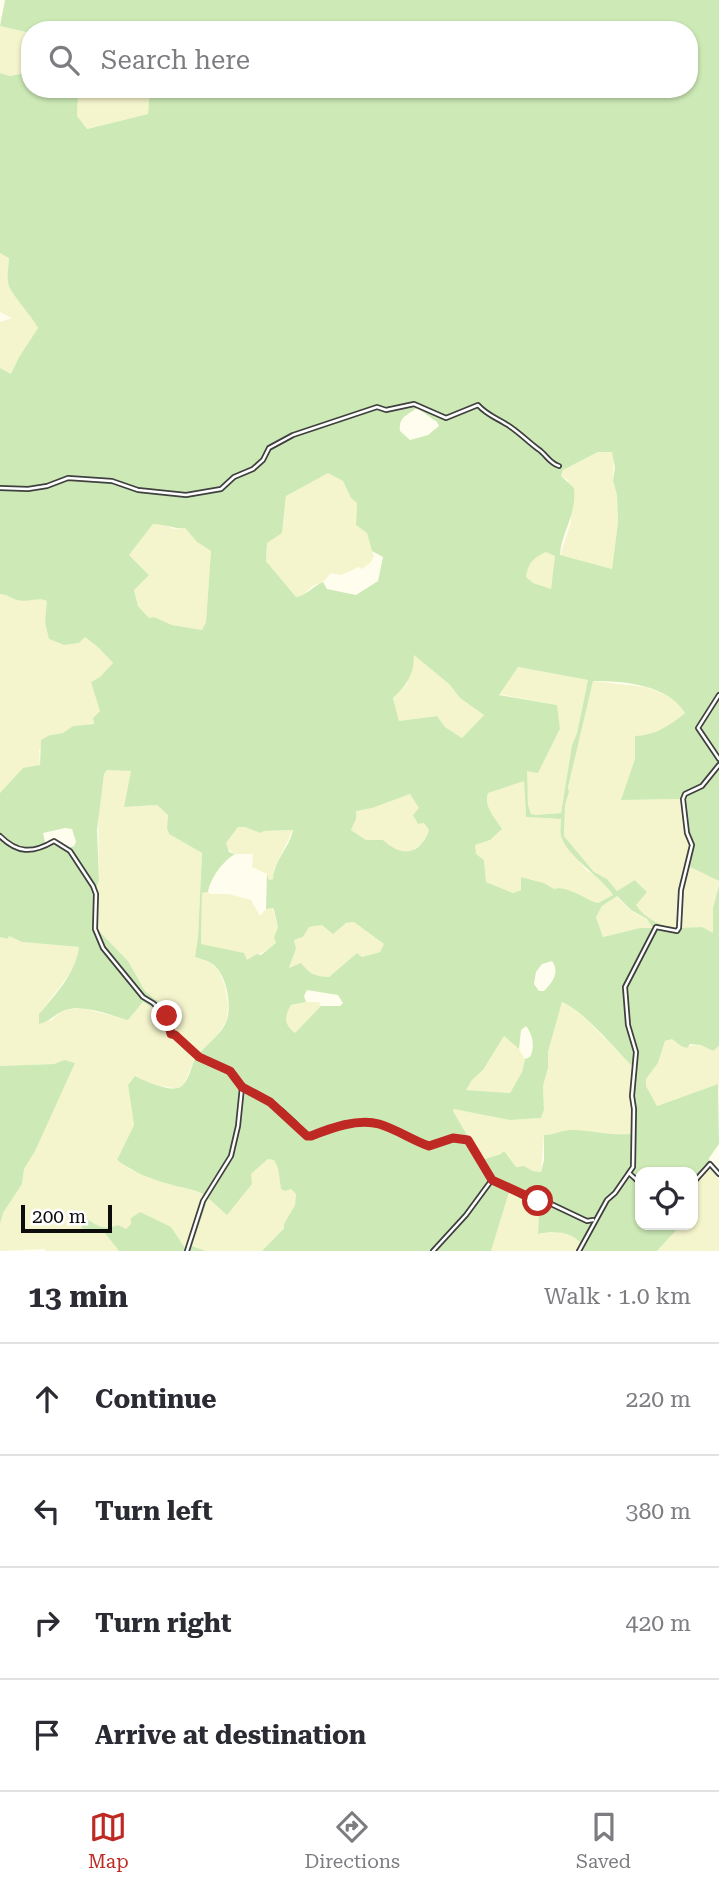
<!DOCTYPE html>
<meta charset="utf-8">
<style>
:root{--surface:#fff;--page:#f2f2f3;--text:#2b2b33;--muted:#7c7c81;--line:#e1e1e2;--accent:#bf2923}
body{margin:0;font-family:"Roboto Serif",serif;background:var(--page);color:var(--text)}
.controls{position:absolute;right:21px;bottom:21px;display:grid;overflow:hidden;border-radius:14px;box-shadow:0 2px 5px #0004}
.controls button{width:63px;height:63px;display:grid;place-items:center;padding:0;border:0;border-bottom:2px solid var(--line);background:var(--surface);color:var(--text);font:35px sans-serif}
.scale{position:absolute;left:21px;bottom:18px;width:91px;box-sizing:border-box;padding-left:7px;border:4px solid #0d0d0d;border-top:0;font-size:19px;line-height:24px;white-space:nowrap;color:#0d0d0d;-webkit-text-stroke:5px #fff;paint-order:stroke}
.stop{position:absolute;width:21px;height:21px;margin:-16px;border:5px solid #bf2923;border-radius:50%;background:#fff}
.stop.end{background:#bf2923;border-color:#fff;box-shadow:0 2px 7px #0008}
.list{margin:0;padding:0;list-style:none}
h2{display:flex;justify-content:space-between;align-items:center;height:91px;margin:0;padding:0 28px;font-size:30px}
h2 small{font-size:23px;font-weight:400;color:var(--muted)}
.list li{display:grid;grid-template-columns:46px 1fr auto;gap:21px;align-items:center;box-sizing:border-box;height:112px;padding:0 28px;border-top:2px solid var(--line)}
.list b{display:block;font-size:26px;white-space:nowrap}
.list em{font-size:23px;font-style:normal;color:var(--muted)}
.icon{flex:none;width:38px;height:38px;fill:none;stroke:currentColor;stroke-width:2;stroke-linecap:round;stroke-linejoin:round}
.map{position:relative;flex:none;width:719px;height:1251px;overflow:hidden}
.search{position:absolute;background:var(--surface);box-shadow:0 2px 5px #0004;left:21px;right:21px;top:21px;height:77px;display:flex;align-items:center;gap:18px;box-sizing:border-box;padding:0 24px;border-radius:28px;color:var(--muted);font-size:26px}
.sheet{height:539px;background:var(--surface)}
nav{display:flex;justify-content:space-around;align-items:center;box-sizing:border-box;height:98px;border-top:2px solid var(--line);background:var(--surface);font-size:19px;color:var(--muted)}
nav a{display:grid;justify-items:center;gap:4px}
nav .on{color:var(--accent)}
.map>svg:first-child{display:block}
.farmland{fill:#f5f5cd}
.green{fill:#cdeab6;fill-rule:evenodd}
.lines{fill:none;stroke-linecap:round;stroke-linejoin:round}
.minor-casing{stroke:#404040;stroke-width:6}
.minor{stroke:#fff;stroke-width:2.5}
.route{stroke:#bf2923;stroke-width:9}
</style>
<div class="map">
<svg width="719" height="1251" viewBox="0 0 719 1251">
<rect width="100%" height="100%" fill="#fffded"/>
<g class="farmland">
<path d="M0,26L30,33V72L10,76L0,73Z"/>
<path d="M83,89H150L148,114L86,129L77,116L78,95Z"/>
<path d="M0,253L10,257L8,279L38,328L19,357L11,374L0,368V322L12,318L0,312Z"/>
<path d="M598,452H612L614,454L613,481L617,495L618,522L612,569L560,556L571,522L568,480L561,476L563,470Z"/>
<path d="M327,472L343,481L351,498L357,503L356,525L367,533L374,557L370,563L362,569L359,567L341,575L331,573L323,582L312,586L302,596L296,597L266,561L267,543L283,526L286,496Z"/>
<path d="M153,524H164L173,529L185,528L197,542L211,551L206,622L202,630L172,625L154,617L149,618L138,606L134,590L149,575L129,555Z"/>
<path d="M546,552L555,556L551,590L533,583L525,577L527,565L537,556Z"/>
<path d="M3,593L16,600L41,598L48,601L49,639L64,645L79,643L85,637L99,648L113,663L100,677V711L93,718L94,724L73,726L63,733L50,735L39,750L40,765L0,793V594Z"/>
<path d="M414,655L449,684L460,698L484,715L462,738L445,727L437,716L399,721L393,698L407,684Z"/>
<path d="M518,667L588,680L577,733L572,745L561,813L536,815L531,814L528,805L526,770L538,772L560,730L557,705L498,694Z"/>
<path d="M593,681L646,687L666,695L680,705L685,713L675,722L646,736L635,759L622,800L682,799L686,833L691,845L680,890L676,930L656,924L638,909L636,905L638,900L647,892L636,880L617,891L607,879L594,872L564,836L565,805L569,792L568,787L576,746Z"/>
<path d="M107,770L132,771L124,807L157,805L168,815L167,828L169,834L202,853L198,937L195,957L211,963L219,971L225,986L228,1005L227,1020L215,1039L199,1055L171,1032L164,1007L145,991L128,961L96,928V890L99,880L98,808L104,774Z"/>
<path d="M524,780L526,817L561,819V837L565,843L587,871L602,879L613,895L598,903L578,895L554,889L544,883L522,877L521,890L513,893L486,882L484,860L476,855L474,845L490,840L493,815L489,810L486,799L488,793Z"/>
<path d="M410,794L419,805L418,824L425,823L429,830L422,844L408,853L394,851L383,840H366L351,830L356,819L355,811Z"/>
<path d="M238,827H245L261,833L264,831L293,830L274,869V879L269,880L267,874L252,867L253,854H235L226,848V843Z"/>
<path d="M688,866L719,881L713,908V933L680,929L682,890Z"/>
<path d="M208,892L210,894H229L251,900L260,916L266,909L272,907L278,927L275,946L247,960L201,944L202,893Z"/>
<path d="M616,896L630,910L651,922L653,929L640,928L603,937L596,917L602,906Z"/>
<path d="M354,922L385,944L380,952L362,957L357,953L329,977L317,976L305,969H289L296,949L294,940L303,937L309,927L322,925L327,927Z"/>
<path d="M9,936L22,942L79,947L78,960L68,976L39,1014L51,1021L63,1010L82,1008L128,1020L143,1002L160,1012L165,1018L167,1033L195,1058L183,1086L178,1089L151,1084L135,1076L128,1085L134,1125L117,1160L131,1170L169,1184L195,1190L203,1195L186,1249L170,1227L132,1224L126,1229L118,1225L108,1228L97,1227L86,1219L81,1228L104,1232L119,1251H46L44,1249L0,1251V1224L3,1213L22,1184L24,1169L35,1151L64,1060L54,1064L0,1066V937L8,939Z"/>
<path d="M306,1002H319L321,1006L295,1034L285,1023V1015L291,1005Z"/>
<path d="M562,1002L571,1006L588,1021L632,1066L631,1096L633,1130L630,1134L621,1135L571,1130L559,1134L544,1135L541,1172L533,1171L524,1166L516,1167L501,1154L483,1160L453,1111L454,1109L488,1114L510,1120L541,1118L544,1110L543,1086L548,1068V1052Z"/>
<path d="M504,1036L519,1049L525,1059L522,1072L510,1093L465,1090L472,1080L483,1070Z"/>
<path d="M672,1038L681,1046L701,1045L713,1051L719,1046V1087L718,1084L657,1106L646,1086V1079L658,1063L665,1041Z"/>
<path d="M268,1159L274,1160L278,1168L281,1189H291L296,1194L295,1205L284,1224V1227L262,1251H206L192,1246L208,1198L226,1214L250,1174Z"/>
<path d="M705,1167H710L719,1180V1251H657L681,1225H693V1187Z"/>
<path d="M509,1191L537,1204L539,1210L538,1234L557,1232L574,1236L581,1242L577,1251H491Z"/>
</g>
<g class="green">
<path d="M5,0H719V881L688,866L682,890L680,928L702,927L713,933V908L719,884V1046L713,1051L701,1045L690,1044L687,1048L681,1046L672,1039L665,1041L658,1063L646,1079V1086L657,1106L718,1084L719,1144L709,1158L710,1167H705L693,1187V1172H640V1225H681L657,1251H577L581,1243C569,1231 554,1231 538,1234L539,1210L537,1204L509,1192L491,1251H262L284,1228V1224L295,1205L296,1194L291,1189L285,1191L281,1189L278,1168L274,1160L268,1159L251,1174L252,1184L227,1215L208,1198L192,1246L206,1251H119L104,1232L97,1233L81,1228L86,1218C98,1227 104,1230 118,1225L126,1229L131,1224V1218L140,1212L171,1227L185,1248L189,1245L203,1194C192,1188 181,1188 169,1184C150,1179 133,1172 117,1160L134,1125L128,1085L135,1076C144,1081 176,1095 183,1085C189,1078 192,1066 195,1058L167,1033L165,1018L160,1012L143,1002L128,1020C109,1015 84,1004 65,1010C56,1013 51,1021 39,1024V1014C55,995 76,973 79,947L22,942L9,936L8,939L0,937V793L23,768L40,765L41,740L50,735L63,733L73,726L94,724L93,718L100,711L91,682L100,677L113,663L99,648L85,637L79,643L64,645L49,639L45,622L47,601C38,596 28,603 17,600C11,598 6,594 0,594V368L11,374L19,357L38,328C31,315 13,296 9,286C6,277 9,266 9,258L0,253V73L10,76L30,72V89H66L75,93L83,89L78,95L77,116L87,129L148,114L150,89H689V30H30V33L0,26ZM417,408L437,422L439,426L428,435L410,440L400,431C398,418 407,415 417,408ZM598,452H612L615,467L613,481L617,495L618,522L612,569L560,555C561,533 577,515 574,488L561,476L563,470ZM328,473L343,481L351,498L357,503L356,525L367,533L372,551L383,557L378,581L356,595L327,589L323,582C313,586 306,596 296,597L266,561L267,543L282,533L286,496ZM153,524C165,524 173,529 185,528L197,542L211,551L206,622L202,630L172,625L154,617L149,618L138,606L134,590L149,575L129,555ZM546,552L555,556L551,589L533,583L526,577C528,563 533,558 546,552ZM414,655L449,684L460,698L484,715L462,738L445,727L437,716L399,721L393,698C407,685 414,674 414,655ZM518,667L588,680L577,733L572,745L561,813L536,815L531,814L528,805L527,771L538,773L560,729L557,705L499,695ZM593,681C624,681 667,684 685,713C671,725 653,736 635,736V759L621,800L682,799L686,833L691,845L680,890L676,930C661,925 645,919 636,905L647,892L635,880L617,891L607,879L594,872L564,836L565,805L569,792L568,787ZM107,770L131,771L124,807L157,805L168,815L167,828L169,834L202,853L198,937L195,957C200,959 206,960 211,963C226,972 232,1003 227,1020C222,1034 208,1043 199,1054L171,1032V1021L164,1006L145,991L128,961L96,928V890L99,880L97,830L104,774ZM524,781L526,817L561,819C561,824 560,831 561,836C566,856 603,878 613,895L598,903C585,900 568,885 554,889L544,883L521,877V890L513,893L486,882L484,860L476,854L475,845L490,840L502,829C495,818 483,806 488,793ZM410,794L419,808L413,815L418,824L424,823L429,830C420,856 401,857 383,840H366L351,830L356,819V811L372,808ZM238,827H245L261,833L264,831L293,830C290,847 274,860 273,879L269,880L267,874L266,909L273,908L274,910L278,927L274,938L276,943L261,955L257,954L247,960L244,953L201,944L202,893L208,892C211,877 223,861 235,854L229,852L226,843ZM65,828L72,829L76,842L74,846L68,848L45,842L43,833ZM617,896L631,910L647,919L653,928H640L603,937L596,917L602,906ZM354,922L384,944L380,952L362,957L357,953L329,977C314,976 310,974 301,963L289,968L296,949L294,940L303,937L309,927L322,925L333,934L346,923ZM552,961C560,972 553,982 544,991H539L534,984L536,972L542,964ZM307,990L338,995L343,1003L340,1006H321L295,1033C284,1024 284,1017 291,1005L306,1002L304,996ZM562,1002C584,1011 614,1048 632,1066L631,1096L633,1130L630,1134C610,1136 592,1130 572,1130C562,1130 554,1135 544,1135V1160L541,1172L533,1171L524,1166L516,1167L504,1151L501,1154L482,1160L453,1111L454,1109L510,1120L541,1118L544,1110L543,1086L548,1068V1052ZM526,1026C533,1034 535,1048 530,1057L525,1059L522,1072L510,1093L466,1090L472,1080L483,1070L504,1036L519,1049L521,1030Z"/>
<path d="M64,1060L75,1063L35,1151L24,1169L22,1184L3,1213L0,1224V1066L54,1064Z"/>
</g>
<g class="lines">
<defs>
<g id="minor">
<path d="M0,488L28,489L47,486L68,478L112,481L138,490L186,495L221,489L234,477L253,469L263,460L269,448L293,435L377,407L386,410L414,404L446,418L478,405C487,415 495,417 506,424C518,431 527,441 538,449C546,454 549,463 559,466"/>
<path d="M719,695L698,728L719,759"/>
<path d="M0,836C17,853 32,854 54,841L70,851L93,886L96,894L95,929L103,948L143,997L153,1003L167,1016L171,1034L175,1035L199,1057L230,1071L242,1087L238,1126L231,1156L203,1201L187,1251"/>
<path d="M242,1087C260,1093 280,1108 294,1122C300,1129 302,1133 311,1137C331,1128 358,1118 379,1124C396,1129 412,1140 429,1145L453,1138L468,1140L492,1180L523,1196L549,1203L587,1221L593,1220"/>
<path d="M629,1173L640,1183"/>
<path d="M693,1183L710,1164L719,1174"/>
<path d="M433,1251L466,1215L491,1181"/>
<path d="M579,1251L607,1200L615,1193L633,1167L634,1109L632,1096L636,1052L628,1025L625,987L656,927L677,931L679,928L681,890L692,845L687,833L683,799L685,794L702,786L719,765"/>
</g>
</defs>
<use href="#minor" class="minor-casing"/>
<use href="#minor" class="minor"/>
</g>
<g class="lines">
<path class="route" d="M167,1016L171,1034L175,1035L199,1057L230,1071L242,1087L270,1102L307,1136H311C331,1128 358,1118 379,1124C396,1129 412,1140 429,1146L453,1138L468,1140L492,1180L538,1201"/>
</g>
</svg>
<div class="controls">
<button><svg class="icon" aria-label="locate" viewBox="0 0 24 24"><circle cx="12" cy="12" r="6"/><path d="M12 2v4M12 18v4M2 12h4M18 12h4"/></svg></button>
</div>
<div class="scale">200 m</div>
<div class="stop" style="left:538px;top:1201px"></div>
<div class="stop end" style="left:167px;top:1016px"></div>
<div class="search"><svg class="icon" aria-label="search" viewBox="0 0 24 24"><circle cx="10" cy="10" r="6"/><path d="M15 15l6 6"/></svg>Search here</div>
</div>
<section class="sheet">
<h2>13 min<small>Walk · 1.0 km</small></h2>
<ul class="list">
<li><svg class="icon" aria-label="ahead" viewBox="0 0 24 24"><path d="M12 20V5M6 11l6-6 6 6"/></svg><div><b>Continue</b></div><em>220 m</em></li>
<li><svg class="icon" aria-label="left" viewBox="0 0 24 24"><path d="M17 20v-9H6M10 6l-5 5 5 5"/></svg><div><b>Turn left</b></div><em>380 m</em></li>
<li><svg class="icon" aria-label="right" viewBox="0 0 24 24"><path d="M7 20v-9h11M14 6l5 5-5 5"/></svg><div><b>Turn right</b></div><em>420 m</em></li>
<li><svg class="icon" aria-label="arrive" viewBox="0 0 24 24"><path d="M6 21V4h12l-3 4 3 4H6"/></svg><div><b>Arrive at destination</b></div></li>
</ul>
</section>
<nav>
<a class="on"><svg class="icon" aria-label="map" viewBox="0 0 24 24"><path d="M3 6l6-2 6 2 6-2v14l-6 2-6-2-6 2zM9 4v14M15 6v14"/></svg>Map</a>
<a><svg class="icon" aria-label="directions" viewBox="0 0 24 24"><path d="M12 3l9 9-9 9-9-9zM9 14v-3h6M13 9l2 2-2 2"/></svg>Directions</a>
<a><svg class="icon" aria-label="saved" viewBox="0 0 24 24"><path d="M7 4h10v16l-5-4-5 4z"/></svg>Saved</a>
</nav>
